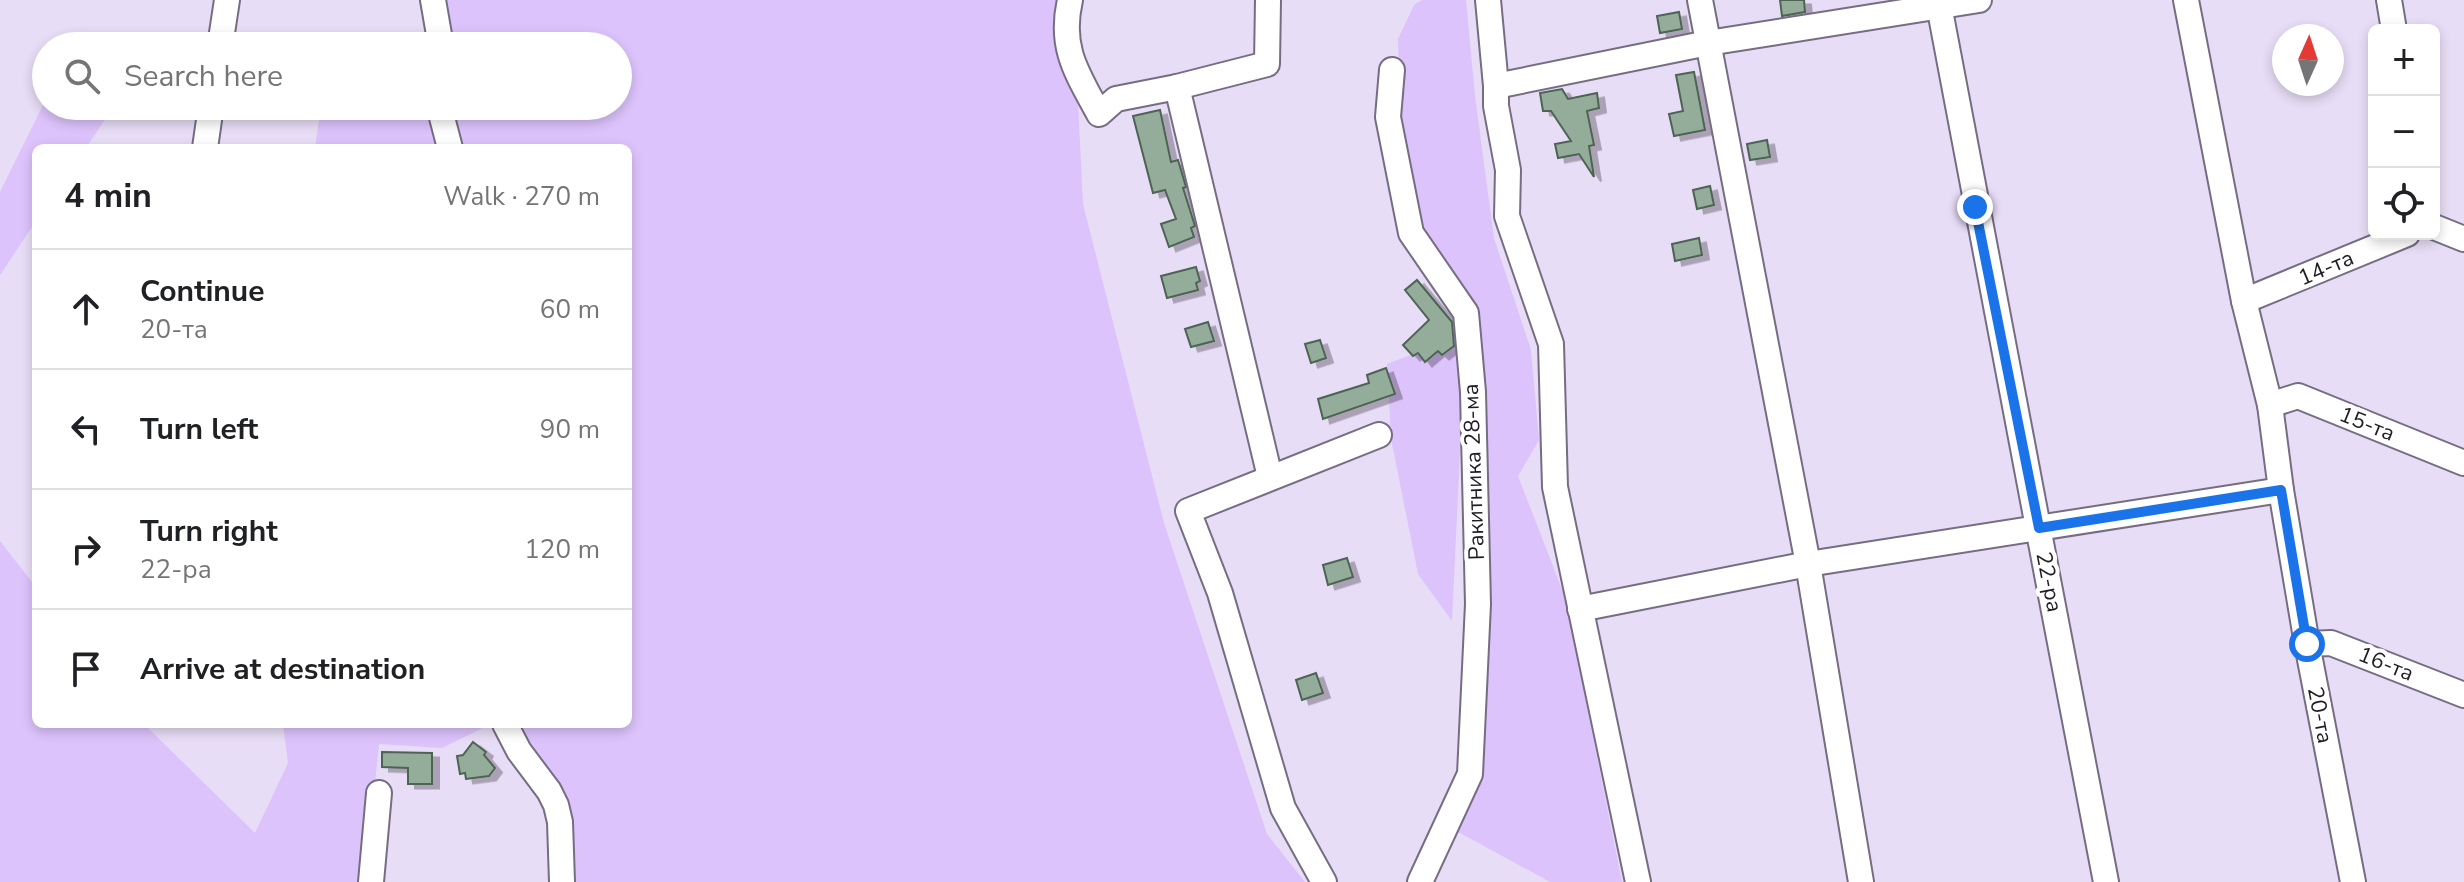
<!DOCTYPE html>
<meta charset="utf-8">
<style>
:root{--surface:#fff;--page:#f6f6f6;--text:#202124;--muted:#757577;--line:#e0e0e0}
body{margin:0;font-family:"Nunito Sans",sans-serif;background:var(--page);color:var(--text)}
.controls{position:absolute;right:24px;top:24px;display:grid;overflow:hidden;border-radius:12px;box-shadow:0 4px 12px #0003}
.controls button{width:72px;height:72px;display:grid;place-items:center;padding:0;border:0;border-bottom:2px solid var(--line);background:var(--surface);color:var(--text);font:40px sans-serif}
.compass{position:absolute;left:2272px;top:24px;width:72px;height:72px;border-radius:50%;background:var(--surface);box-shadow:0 4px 12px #0003;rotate:3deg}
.stop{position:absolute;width:24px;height:24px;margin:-18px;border:6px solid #1a73e8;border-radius:50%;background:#fff}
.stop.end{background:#1a73e8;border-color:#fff;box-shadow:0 2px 8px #0008}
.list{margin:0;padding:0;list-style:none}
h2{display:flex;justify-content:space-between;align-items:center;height:104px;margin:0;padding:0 32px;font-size:34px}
h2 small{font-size:26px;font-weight:400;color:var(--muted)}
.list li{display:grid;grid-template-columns:52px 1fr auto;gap:24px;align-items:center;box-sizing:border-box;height:120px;padding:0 32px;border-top:2px solid var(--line)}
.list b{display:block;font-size:30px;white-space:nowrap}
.list p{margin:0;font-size:26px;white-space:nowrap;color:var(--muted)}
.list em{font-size:26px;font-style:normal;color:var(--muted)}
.icon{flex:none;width:44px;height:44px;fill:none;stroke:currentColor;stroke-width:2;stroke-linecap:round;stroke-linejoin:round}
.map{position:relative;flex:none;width:2464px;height:882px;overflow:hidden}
.search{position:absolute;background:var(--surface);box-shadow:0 4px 12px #0003;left:32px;top:32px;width:600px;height:88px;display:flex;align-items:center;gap:20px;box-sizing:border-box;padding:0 28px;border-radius:44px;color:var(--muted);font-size:30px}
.panel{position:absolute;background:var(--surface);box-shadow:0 4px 12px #0003;left:32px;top:144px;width:600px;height:584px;border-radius:12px}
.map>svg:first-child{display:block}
.green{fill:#ddc3fc}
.building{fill:#94ac9a;stroke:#4d6353;stroke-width:2;filter:url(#shadow)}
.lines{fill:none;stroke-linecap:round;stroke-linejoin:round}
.minor-casing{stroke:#776d83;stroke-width:28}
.minor{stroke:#fff;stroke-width:24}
.route{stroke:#1a73e8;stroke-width:10}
.labels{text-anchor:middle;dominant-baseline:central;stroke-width:8;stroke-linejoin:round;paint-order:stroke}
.street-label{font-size:22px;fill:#201c25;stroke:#fff}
</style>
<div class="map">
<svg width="2464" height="882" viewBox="0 0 2464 882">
<defs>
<filter id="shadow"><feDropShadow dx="7" dy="4.5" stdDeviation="0" flood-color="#0004"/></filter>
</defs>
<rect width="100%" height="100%" fill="#e8ddf6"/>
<g class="green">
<path d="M432,0H1073L1083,204L1164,523L1267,834L1305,882H571L564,803L507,724H628V148H315L321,106H618V46H440Z"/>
<path d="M1422,0H1466L1475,96L1494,238L1531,350L1539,440L1518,476L1565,597L1622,882H1550L1449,827L1473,776L1485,388L1477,310L1420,226L1400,118L1398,39L1414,5Z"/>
<path d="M46,99V106H89L108,115L86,148H36V221L0,275V192Z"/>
<path d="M1457,337L1461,431L1452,621L1418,574L1391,439L1387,364Z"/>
<path d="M0,541L36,587V724H144L255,833L288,763L283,724H491L442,748L379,744L365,882H0Z"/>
</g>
<g class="building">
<path d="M1780,0H1804L1805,12L1782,16Z"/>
<path d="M1679,12L1682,29L1660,33L1657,16Z"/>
<path d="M1694,72L1705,130L1674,136L1669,114L1683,111L1676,75Z"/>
<path d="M1562,89L1568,99L1597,93L1599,108L1587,111L1594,145L1589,146L1594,177L1579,154L1558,158L1555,144L1571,141L1551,111H1543L1540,93Z"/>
<path d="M1160,110L1171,162L1178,160L1186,187L1183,188L1195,226L1191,228L1194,237L1169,247L1161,224L1176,219L1165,190L1153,193L1133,116Z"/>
<path d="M1767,140L1770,157L1750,160L1747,144Z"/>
<path d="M1710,186L1714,205L1697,209L1693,190Z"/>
<path d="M1699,238L1702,255L1675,261L1672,244Z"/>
<path d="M1196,267L1200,281L1196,283L1198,290L1167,298L1161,276Z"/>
<path d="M1417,280L1452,322L1454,346L1442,355L1438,351L1425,362L1418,353L1413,356L1403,345L1429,320L1405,290Z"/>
<path d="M1208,322L1214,341L1191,347L1185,329Z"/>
<path d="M1320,340L1326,358L1311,363L1305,344Z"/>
<path d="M1386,368L1395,394L1323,419L1318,399L1369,383L1367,375Z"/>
<path d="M1347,558L1353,577L1328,585L1323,565Z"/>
<path d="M1316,673L1323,693L1302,700L1296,680Z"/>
<path d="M473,742L486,752L484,755L495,768L489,776L466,779L465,773L460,774L457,756L463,755Z"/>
<path d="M382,752L432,753V784H408V768L382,767Z"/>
</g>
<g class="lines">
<defs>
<g id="minor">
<path d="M433,0L441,46"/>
<path d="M1070,0C1059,48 1077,73 1099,114L1116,99L1177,87"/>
<path d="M1268,0L1267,64L1177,87L1270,477"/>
<path d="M1488,0L1496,86V106L1508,170L1507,216L1551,344L1555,487L1638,882"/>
<path d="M1700,0L1808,564L1861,882"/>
<path d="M1938,0C1992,294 2050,588 2106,882"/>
<path d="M2186,0L2244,301L2270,405L2281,490L2307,644L2353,882"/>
<path d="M2389,0L2394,30"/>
<path d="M220,46L227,0"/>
<path d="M1392,70L1388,117L1411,233L1466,313L1473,392L1478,604L1470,774L1420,882"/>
<path d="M1496,86L1708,43L1979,0"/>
<path d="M439,106L450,148"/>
<path d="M205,148L211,106"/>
<path d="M2434,227L2464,239"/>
<path d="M2244,301L2407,234"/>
<path d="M2270,405L2298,396L2464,463"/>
<path d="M1580,609L1808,564L2281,490"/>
<path d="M2307,644L2331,643L2464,695"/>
<path d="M505,724L519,751L549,791L556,805L560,822L562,882"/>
<path d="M371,882L379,793"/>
<path d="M1324,882L1283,808L1220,593L1188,511L1379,435"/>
</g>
</defs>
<use href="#minor" class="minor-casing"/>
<use href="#minor" class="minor"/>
</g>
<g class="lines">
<path class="route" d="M1975,207L2039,528L2281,490L2307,644"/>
</g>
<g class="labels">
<g class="street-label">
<text transform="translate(2326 268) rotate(-23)">14-та</text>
<text transform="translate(2367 424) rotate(22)">15-та</text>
<text transform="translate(1474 472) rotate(-92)">Ракитника 28-ма</text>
<text transform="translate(2049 582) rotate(79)">22-ра</text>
<text transform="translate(2386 664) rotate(22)">16-та</text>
<text transform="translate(2320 715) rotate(79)">20-та</text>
</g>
</g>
</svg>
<div class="controls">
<button>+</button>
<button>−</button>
<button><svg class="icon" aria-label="locate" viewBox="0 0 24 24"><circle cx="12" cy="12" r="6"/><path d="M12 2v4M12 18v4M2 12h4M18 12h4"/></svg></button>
</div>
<svg class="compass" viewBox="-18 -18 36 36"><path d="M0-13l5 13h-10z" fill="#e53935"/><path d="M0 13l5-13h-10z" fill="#757577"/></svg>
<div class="stop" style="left:2307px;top:644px"></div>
<div class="stop end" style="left:1975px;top:207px"></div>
<div class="search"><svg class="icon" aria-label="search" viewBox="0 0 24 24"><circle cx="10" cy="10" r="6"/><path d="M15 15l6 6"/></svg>Search here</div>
<section class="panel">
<h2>4 min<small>Walk · 270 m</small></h2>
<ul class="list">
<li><svg class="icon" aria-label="ahead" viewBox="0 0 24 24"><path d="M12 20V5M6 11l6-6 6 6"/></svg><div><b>Continue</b><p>20-та</p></div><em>60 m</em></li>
<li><svg class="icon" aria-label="left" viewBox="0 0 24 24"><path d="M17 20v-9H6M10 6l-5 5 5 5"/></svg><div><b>Turn left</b></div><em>90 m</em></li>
<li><svg class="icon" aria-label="right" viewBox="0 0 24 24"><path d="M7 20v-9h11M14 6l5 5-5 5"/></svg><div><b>Turn right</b><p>22-ра</p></div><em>120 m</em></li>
<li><svg class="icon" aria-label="arrive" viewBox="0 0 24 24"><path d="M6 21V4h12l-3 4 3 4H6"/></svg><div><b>Arrive at destination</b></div></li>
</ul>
</section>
</div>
